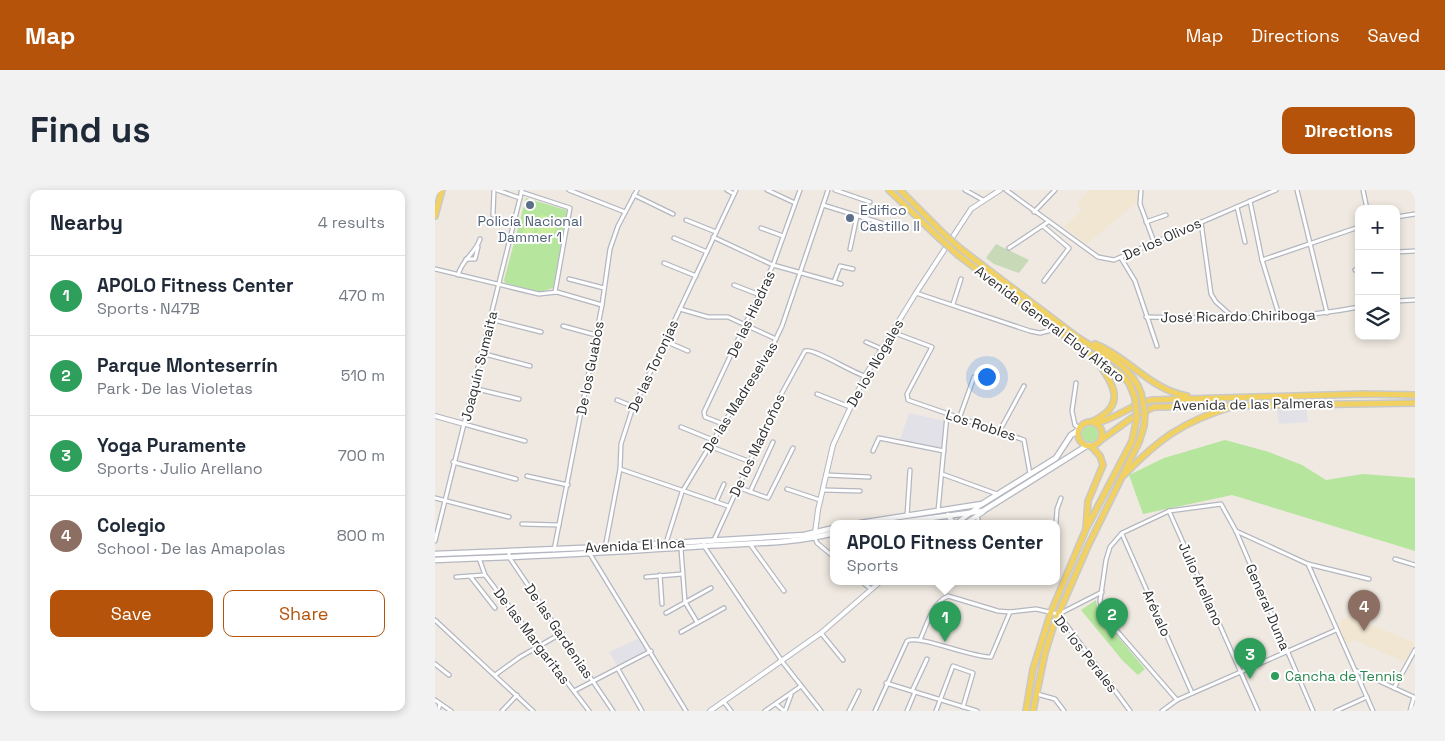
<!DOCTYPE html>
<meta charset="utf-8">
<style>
:root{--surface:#fff;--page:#f2f2f3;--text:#1f2937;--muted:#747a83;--line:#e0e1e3;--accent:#b45309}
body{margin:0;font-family:"Space Grotesk",sans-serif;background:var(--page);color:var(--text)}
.controls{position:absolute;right:15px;top:15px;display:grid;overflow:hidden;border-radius:10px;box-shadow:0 2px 8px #0003}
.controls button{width:45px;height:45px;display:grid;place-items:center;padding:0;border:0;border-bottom:1px solid var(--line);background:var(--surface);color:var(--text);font:25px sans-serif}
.you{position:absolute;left:551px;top:186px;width:18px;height:18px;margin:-12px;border:4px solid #fff;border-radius:50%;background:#1a73e8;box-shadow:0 0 0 8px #1a73e833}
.badge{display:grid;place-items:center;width:32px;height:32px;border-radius:50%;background:var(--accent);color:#fff;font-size:16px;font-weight:700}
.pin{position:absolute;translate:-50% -41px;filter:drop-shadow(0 1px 2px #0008)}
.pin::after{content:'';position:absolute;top:26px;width:18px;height:15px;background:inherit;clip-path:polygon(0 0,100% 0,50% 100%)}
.popup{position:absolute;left:395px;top:330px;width:230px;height:65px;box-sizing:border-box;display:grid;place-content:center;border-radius:10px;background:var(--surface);filter:drop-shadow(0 1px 4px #0005);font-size:16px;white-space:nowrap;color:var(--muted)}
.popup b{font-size:19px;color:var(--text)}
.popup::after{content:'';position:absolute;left:50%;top:100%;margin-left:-10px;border:10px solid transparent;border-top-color:var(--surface)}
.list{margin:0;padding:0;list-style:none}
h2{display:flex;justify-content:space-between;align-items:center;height:65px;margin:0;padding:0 20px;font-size:21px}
h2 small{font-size:16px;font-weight:400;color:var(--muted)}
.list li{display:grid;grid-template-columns:32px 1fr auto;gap:15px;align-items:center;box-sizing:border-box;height:80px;padding:0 20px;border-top:1px solid var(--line)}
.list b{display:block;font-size:19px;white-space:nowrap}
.list p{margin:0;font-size:16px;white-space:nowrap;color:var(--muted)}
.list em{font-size:16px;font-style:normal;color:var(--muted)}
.actions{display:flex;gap:10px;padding:15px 20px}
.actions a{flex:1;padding:11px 0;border:1px solid var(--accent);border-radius:10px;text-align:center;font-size:18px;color:var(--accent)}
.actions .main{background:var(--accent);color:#fff}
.icon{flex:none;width:28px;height:28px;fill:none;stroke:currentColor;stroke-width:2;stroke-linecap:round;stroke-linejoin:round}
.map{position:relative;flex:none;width:980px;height:521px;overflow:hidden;border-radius:10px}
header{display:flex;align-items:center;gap:30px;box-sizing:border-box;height:70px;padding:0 25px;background:var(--accent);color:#fff}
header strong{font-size:24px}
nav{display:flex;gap:28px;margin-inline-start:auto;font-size:18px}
.intro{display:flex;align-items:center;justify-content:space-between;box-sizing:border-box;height:120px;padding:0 30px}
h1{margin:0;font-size:35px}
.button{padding:12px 22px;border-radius:10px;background:var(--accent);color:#fff;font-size:18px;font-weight:700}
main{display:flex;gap:30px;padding:0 30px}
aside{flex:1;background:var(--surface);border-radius:10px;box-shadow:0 2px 8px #0003}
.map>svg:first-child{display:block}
.industrial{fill:#e3e1e8}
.education{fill:#f0e6d1}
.green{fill:#b6e59e}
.cemetery{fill:#c8d9b8}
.pitch{fill:#c9ec9a}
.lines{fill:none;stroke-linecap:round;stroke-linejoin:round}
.minor-casing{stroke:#b4b7c1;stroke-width:5.5}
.tertiary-casing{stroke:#b4b7c1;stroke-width:6}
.secondary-casing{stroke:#b4b7c1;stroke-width:7}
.primary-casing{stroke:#c9c9c9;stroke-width:8}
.minor{stroke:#fff;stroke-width:3}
.tertiary{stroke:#fff;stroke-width:4}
.secondary{stroke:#fff;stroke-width:4.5}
.primary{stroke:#f2d163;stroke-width:5}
.primary-bridge-casing{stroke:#c9c9c9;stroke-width:8;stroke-linecap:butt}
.primary-bridge{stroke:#f2d163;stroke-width:5}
.service-dot{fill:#5c6f8a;stroke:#fff;stroke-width:2}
.leisure-dot{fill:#2e9e5b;stroke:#fff;stroke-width:2}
.labels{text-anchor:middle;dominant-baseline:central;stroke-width:4;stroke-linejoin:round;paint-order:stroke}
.service-label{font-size:14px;fill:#4e5e75;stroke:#fff;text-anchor:start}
.street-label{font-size:14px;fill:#2e2e2e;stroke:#fff}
.leisure-label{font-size:14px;fill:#27864d;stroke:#fff;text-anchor:start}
</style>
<header>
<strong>Map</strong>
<nav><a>Map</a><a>Directions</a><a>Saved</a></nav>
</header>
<div class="intro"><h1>Find us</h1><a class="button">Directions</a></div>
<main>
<aside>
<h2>Nearby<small>4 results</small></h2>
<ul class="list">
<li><span class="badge" style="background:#2e9e5b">1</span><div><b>APOLO Fitness Center</b><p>Sports · N47B</p></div><em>470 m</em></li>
<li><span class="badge" style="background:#2e9e5b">2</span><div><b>Parque Monteserrín</b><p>Park · De las Violetas</p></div><em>510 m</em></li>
<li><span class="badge" style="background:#2e9e5b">3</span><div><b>Yoga Puramente</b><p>Sports · Julio Arellano</p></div><em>700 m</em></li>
<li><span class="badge" style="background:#8d6e63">4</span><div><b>Colegio</b><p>School · De las Amapolas</p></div><em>800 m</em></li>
</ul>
<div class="actions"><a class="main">Save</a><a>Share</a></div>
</aside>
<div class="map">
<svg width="980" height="521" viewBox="0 0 980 521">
<rect width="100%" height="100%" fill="#efe9e1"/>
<g class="industrial">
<path d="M871,218L873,232L844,234L842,220Z"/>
<path d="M474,223L509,231L507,258L465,250Z"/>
<path d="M205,448L213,461L183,477L174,462Z"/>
</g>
<g class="education">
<path d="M654,0H704L702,12L652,54L629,37L647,20L642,13Z"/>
<path d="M931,416L925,430L980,453L970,472L919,450L911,454L903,433Z"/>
</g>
<g class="green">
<path d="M91,8L131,20L132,23L118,98L105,102L70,93L69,90Z"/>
<circle cx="655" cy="244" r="8"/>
<path d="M790,250L834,262L867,275L891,290L928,284L980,288V361L797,305L708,324L694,285L729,268Z"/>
<path d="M661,410L663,423L710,479L703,485L688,471L646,420Z"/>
</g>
<path class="cemetery" d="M561,54L594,70L584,83L559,74L551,68Z"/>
<g class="pitch">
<path d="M106,25L123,29L117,54L100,50Z"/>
<path d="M91,30L101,32L97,49L87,46Z"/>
</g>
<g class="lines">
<defs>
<g id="minor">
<path d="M62,0L85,8"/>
<path d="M134,0L190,22"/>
<path d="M292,0L299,4"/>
<path d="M332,0L360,13"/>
<path d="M400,0L435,12"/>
<path d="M530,0L548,10"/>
<path d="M571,0L663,67L679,70L841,0"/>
<path d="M706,0L705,14L719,52"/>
<path d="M862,0L892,123"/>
<path d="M928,0L932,19"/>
<path d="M86,2L135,18L120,102"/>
<path d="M199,5L238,24"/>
<path d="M815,11L827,70L844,125"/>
<path d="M388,15L446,33"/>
<path d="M802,17L810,52"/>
<path d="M599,22L620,0"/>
<path d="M58,25L59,0"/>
<path d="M961,27L980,24"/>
<path d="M251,30L281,42"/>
<path d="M711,32L731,25"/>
<path d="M766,32L776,104L781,112L799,128"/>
<path d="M608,36L634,58L609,91"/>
<path d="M326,38L348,46"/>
<path d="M278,47L338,75L406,94"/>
<path d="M239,48L272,62"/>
<path d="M574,58L613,32"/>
<path d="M415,59L422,26"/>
<path d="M961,62L980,61"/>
<path d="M686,68L700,91L722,156"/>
<path d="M31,69H40L43,57"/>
<path d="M827,70L924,37"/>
<path d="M229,73L261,86"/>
<path d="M0,79L104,104L122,102L167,115"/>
<path d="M920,80L924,79"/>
<path d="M23,85C27,69 41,63 45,49"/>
<path d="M134,89L169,98"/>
<path d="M399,92L405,76L418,79"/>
<path d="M299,95L325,105"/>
<path d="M481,103L595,141L605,143L621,139"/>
<path d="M961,111L980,110"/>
<path d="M518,114L526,89"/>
<path d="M245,119L273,127H293L341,149"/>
<path d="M711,127C781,128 854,131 924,117"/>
<path d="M55,129L106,142"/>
<path d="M128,136L161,145"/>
<path d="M457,142L497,157L472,204L473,210L589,250L595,284"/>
<path d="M230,151L253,161"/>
<path d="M431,152L447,159"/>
<path d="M46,163L95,176"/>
<path d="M641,193L637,221L640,235L644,238"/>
<path d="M38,198L84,209"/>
<path d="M382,204L415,217"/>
<path d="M182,210L199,217"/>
<path d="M524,229L539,187"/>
<path d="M29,234L90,251"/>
<path d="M288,234L270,227L269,222L338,75L365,0"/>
<path d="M246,237L278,250"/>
<path d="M564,242L589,196"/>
<path d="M274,256L313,271"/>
<path d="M438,261L444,248L509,261"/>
<path d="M18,272L81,289"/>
<path d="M185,279L293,316"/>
<path d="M507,284L562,304"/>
<path d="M391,285L434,287"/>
<path d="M92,286L133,295"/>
<path d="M302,297L333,308L358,258"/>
<path d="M352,299L385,310"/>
<path d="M388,300L425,301"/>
<path d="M315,302L338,252"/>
<path d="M0,308L74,327"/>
<path d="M281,312L289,294"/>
<path d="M503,321L512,225"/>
<path d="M734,321L823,521"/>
<path d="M472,326L475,280"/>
<path d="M542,326L544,333"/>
<path d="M534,331L540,333"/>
<path d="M621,333L622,319L626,308"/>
<path d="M87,334L124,335"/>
<path d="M801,341L873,374L934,389"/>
<path d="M621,342V350"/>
<path d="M687,344L757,503"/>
<path d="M380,348L382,353L399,367"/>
<path d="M279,350L342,212L370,161C378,157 417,183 430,186"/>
<path d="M0,351L87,0"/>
<path d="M269,351V356L349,474L386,521"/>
<path d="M231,353L247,302L288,234L334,163L347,136L393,0"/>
<path d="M315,354L349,401"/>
<path d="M170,358L185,279L186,254L196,223L301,0"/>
<path d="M246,359L250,412L262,432"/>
<path d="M119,360L167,115L175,59L183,36L202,0"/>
<path d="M74,361V367L178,521"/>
<path d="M155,364L251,521"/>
<path d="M44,368L50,385L154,521"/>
<path d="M960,369L980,375"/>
<path d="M873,374L938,521"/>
<path d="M225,385L227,414"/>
<path d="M35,386L60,418"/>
<path d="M21,387L50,385"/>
<path d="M211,387L247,384"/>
<path d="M426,391L436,399"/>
<path d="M231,423L276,398"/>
<path d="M624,424L667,402"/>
<path d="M624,425L695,521"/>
<path d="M0,430L98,521"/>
<path d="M246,442L289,418"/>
<path d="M386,443L408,470"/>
<path d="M485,450C491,436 498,412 513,406L563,421L575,422L601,419L623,424"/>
<path d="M0,474L14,485"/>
<path d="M183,479L207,521"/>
<path d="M922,481L979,507L975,521"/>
<path d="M60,485L85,467L127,443"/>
<path d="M451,493L542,521"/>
<path d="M959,498L980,460"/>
<path d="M139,501L216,461"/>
<path d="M477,501L492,469"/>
<path d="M602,504L620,509L629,521"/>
<path d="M0,510L16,521"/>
<path d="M742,510L669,426L665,411L671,370L675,357L687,343L734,321L786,314L801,341L878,521"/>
<path d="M289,512L296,521"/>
<path d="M341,514L349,521"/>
<path d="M3,521L5,514"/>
<path d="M67,521L82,505"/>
<path d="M330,521L366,496"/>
<path d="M350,521L356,505"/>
<path d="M414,521L424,501"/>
<path d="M440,521L472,451C483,444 537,468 556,467L575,422"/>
<path d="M472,521L480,502"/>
<path d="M501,521L518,476L538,483L528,517"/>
<path d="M727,521L742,510L901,440"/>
<path d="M901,521L932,507"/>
</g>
<g id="tertiary">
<path d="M0,226L29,234"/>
<path d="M522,333L547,314"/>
<path d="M531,333L548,322"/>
<path d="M380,343L383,320L398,255L430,186L481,103L536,19L565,0"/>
<path d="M275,521L386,443L446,391"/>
</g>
<g id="secondary">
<path d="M513,325L518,333"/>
<path d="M425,333L547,314L621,268L636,245L644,240"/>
<path d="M459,333L548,321L653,255"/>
<path d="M0,364L170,357L369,345L399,338"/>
<path d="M0,370C90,367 180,362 270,356C313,353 357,354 399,343"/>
</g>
<g id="primary">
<path d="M454,0L504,48"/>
<path d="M465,0L509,44"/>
<path d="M0,26L7,0"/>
<path d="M526,59C563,87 601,116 638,144C662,162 695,172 706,203"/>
<path d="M523,65L635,150L687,185L694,193L700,208"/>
<path d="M660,154C693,167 716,200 752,206"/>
<path d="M656,232C694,215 678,194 660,168"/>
<circle cx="655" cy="244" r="12"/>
<path d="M661,233C681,229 697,214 717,210L928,204L980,205"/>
<path d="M666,250L698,227L719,217L980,213"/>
<path d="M689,285C724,249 747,232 796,217"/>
<path d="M651,338L653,311L668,275L665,266L656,256"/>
<path d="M591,521L598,479L616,422L651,339L697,251L702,228"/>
<path d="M598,521L610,463L619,434L653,356L704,252L709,236L710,223"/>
</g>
</defs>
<use href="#minor" class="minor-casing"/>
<use href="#tertiary" class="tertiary-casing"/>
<use href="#secondary" class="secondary-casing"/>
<use href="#primary" class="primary-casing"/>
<use href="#minor" class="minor"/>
<use href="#tertiary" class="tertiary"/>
<use href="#secondary" class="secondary"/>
<use href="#primary" class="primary"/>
<defs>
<g id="primary-bridge">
<path d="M509,44L526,59"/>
<path d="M504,48L523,65"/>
<path d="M706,203L710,223"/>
<path d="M700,208L702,228"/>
</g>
</defs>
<use href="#primary-bridge" class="primary-bridge-casing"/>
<use href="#primary-bridge" class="primary-bridge"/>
</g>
<g class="service-dot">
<circle cx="95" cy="15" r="5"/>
<circle cx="415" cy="28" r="5"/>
</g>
<circle class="leisure-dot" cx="840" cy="486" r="5"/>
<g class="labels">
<g class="service-label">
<text x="425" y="20">Edifico<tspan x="425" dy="16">Castillo II</tspan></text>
<text x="95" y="31" text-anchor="middle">Policía Nacional<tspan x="95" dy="16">Dammer 1</tspan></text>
</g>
<g class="street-label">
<text transform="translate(727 49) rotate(-24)">De los Olivos</text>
<text transform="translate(316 124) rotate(-65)">De las Hiedras</text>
<text transform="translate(803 126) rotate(-1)">José Ricardo Chiriboga</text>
<text transform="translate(615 134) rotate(37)">Avenida General Eloy Alfaro</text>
<text transform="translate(440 173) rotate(-60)">De los Nogales</text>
<text transform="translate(44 176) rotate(-76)">Joaquín Sumaita</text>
<text transform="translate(218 176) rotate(-65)">De las Toronjas</text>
<text transform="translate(155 178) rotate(-79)">De los Guabos</text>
<text transform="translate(305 207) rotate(-58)">De las Madreselvas</text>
<text transform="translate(818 214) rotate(-1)">Avenida de las Palmeras</text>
<text transform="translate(546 235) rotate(18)">Los Robles</text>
<text transform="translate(322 255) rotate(-65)">De los Madroños</text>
<text transform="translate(200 355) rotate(-3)">Avenida El Inca</text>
<text transform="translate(766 394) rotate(66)">Julio Arellano</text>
<text transform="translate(833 417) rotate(67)">General Duma</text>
<text transform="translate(722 423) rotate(66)">Arévalo</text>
<text transform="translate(124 441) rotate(56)">De las Gardenias</text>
<text transform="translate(97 446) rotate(53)">De las Margaritas</text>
<text transform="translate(651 464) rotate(52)">De los Perales</text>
</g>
<g class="leisure-label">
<text x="850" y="486">Cancha de Tennis</text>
</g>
</g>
</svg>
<div class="controls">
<button>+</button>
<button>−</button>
<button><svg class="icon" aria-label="layers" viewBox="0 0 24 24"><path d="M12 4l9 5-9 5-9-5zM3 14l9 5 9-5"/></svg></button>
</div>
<div class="you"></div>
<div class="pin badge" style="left:510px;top:452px;background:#2e9e5b">1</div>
<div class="popup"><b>APOLO Fitness Center</b>Sports</div>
<div class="pin badge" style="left:677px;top:449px;background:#2e9e5b">2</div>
<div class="pin badge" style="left:815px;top:489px;background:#2e9e5b">3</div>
<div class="pin badge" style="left:929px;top:441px;background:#8d6e63">4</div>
</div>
</main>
